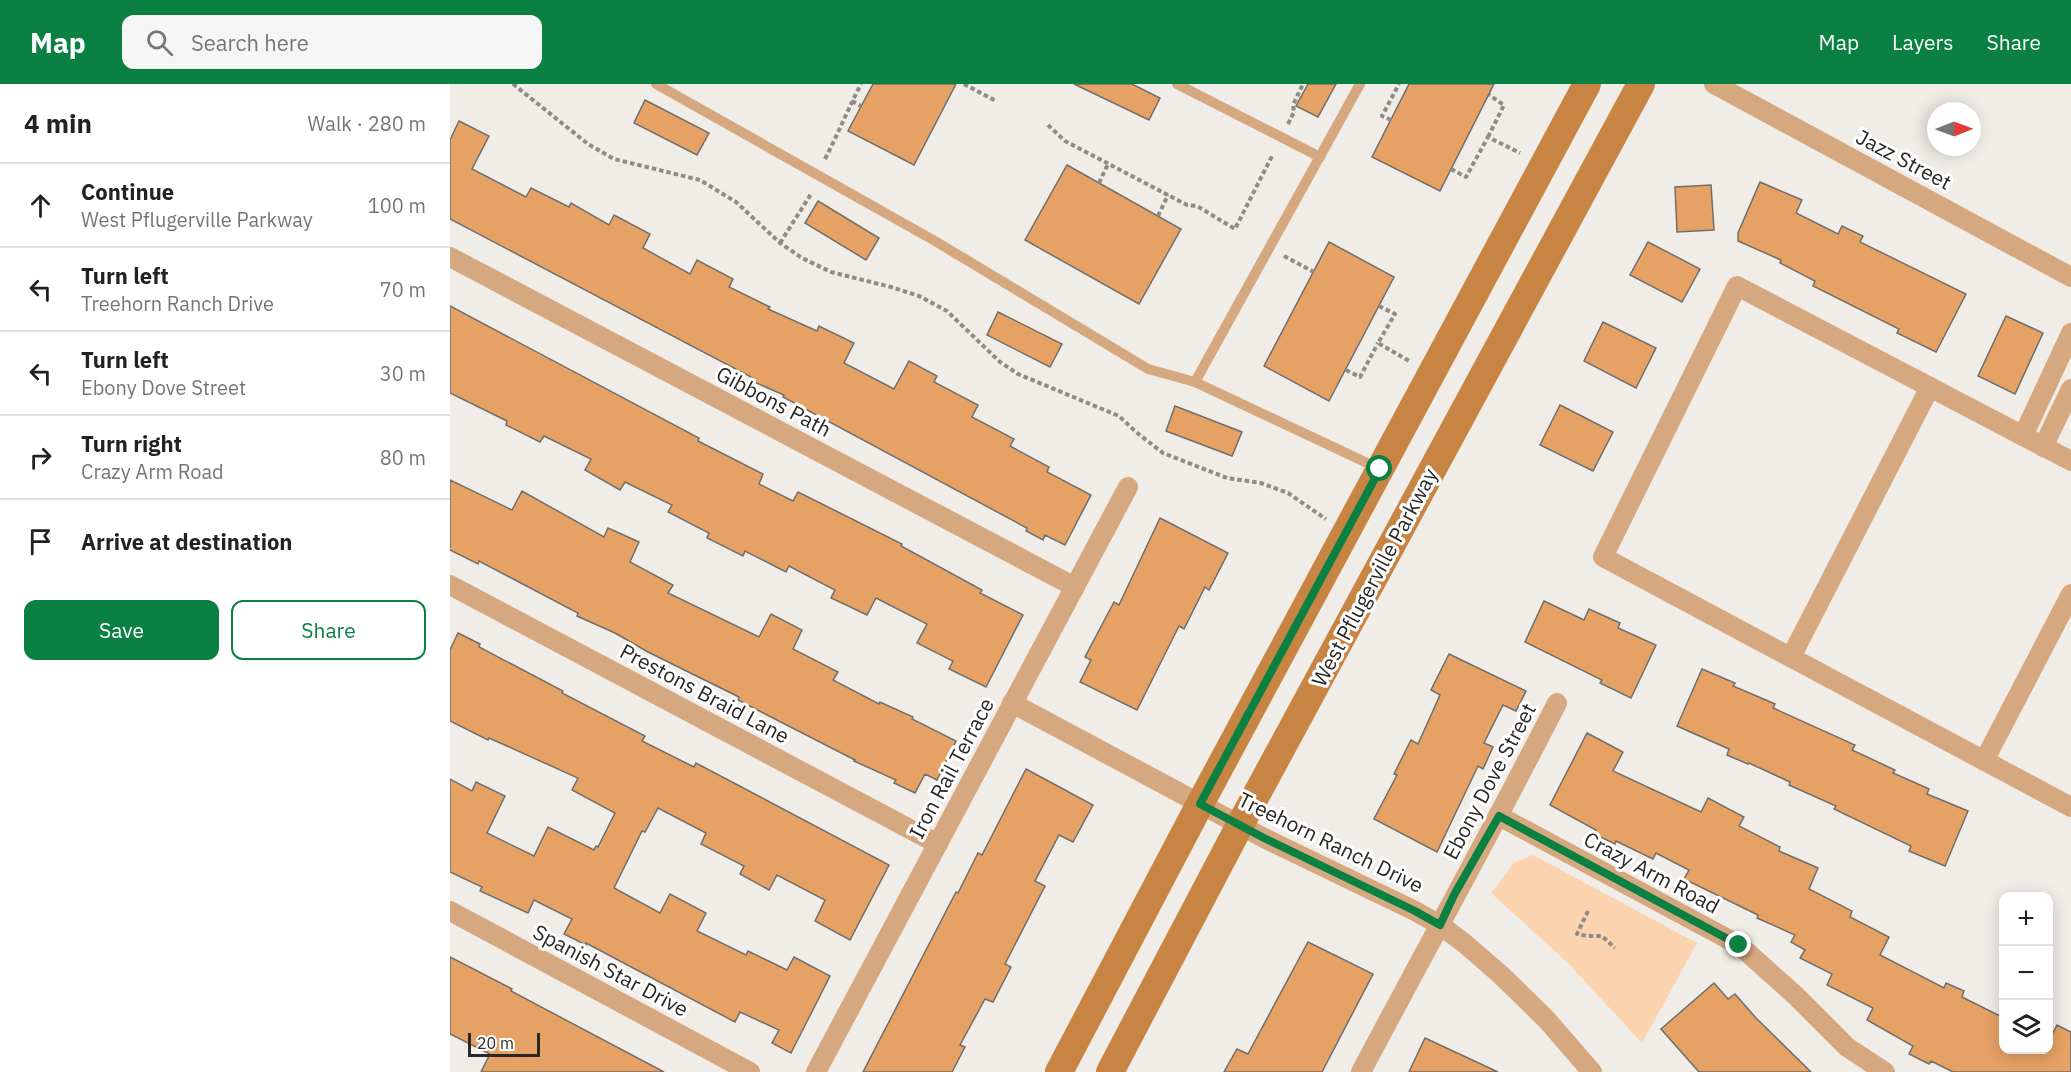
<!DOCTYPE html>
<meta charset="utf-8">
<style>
:root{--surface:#fff;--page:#f6f6f6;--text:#222;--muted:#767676;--line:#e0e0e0;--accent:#0b8043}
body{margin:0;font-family:"IBM Plex Sans",sans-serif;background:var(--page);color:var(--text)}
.controls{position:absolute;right:18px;bottom:18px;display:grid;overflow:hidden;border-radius:12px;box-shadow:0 3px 15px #0003}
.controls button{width:54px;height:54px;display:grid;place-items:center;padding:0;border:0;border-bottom:2px solid var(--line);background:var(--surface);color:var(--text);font:30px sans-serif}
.compass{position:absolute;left:1477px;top:18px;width:54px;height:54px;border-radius:50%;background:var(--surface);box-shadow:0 3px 15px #0003;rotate:89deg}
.scale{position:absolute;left:18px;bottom:15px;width:72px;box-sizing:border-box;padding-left:6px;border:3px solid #2a2826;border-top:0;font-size:16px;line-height:21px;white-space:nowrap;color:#2a2826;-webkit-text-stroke:4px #fff;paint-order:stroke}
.stop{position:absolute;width:18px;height:18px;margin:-14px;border:4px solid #0b8043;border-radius:50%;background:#fff}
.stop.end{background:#0b8043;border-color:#fff;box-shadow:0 2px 6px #0008}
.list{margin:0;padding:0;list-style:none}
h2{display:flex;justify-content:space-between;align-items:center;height:78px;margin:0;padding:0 24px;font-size:26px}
h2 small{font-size:20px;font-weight:400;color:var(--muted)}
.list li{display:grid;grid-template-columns:39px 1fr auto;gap:18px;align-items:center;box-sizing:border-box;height:84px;padding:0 24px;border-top:2px solid var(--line)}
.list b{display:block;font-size:22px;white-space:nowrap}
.list p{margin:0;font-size:20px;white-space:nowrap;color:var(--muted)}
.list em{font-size:20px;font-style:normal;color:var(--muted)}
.actions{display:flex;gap:12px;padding:18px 24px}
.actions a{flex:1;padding:14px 0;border:2px solid var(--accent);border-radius:12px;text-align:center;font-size:21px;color:var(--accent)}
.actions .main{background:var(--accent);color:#fff}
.icon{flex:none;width:33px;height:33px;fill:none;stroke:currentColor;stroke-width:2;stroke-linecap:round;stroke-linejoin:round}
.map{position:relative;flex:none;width:1621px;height:988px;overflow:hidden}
header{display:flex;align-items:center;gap:36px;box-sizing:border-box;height:84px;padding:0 30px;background:var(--accent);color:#fff}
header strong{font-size:28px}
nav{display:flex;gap:33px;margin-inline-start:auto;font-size:21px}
.search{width:420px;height:54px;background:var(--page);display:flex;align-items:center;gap:15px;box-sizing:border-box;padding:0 21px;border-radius:12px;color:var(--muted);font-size:22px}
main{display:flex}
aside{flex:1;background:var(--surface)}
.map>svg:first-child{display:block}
.green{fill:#fcd3af}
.building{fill:#e5a264;stroke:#726e6b;stroke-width:1.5}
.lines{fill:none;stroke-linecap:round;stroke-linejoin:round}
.path{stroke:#8f8c88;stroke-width:4;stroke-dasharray:4.5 3;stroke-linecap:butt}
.service{stroke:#d6a87f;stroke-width:10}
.minor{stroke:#d6a87f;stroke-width:20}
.secondary{stroke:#c78442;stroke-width:28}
.route{stroke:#0b8043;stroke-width:8}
.labels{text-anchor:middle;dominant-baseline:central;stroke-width:6;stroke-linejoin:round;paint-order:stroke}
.street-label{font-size:21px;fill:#2a2826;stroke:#fff}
</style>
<header>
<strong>Map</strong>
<div class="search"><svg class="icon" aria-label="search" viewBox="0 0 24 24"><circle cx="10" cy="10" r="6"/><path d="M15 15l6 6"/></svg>Search here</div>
<nav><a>Map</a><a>Layers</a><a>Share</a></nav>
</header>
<main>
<aside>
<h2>4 min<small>Walk · 280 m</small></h2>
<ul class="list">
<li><svg class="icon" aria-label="ahead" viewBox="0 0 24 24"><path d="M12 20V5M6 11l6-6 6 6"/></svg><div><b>Continue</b><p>West Pflugerville Parkway</p></div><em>100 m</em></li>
<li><svg class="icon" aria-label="left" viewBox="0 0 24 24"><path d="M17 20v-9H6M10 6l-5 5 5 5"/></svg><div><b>Turn left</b><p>Treehorn Ranch Drive</p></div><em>70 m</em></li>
<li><svg class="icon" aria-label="left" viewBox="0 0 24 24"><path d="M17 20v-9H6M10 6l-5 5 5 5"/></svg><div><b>Turn left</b><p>Ebony Dove Street</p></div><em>30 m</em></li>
<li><svg class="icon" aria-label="right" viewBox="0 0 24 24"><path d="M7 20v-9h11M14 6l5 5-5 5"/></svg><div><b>Turn right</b><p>Crazy Arm Road</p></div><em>80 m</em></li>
<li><svg class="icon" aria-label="arrive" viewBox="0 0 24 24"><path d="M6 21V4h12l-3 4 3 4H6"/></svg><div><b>Arrive at destination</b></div></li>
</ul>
<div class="actions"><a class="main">Save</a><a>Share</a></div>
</aside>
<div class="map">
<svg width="1621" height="988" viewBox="0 0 1621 988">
<rect width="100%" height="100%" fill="#f0ece7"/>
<path class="green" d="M1083,771L1247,859L1192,959L1118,879L1041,809L1064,779Z"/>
<g class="building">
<path d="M423,0H506L464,81L398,47Z"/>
<path d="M624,0H682L710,14L699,36Z"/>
<path d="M858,0H886L868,33L846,22Z"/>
<path d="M959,0H1044L990,107L922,73Z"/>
<path d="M195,16L259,49L247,71L184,39Z"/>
<path d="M9,37L39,52L22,85L76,113L81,104L119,123L121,119L159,141L164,131L200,150L193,164L240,190L247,176L283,195L279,203L320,223L318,225L367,247L369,242L404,259L394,279L444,305L459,277L487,292L484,298L528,321L522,333L564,355L560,362L599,383L597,388L641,411L615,461L595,451L593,456L576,447L577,444L333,313L334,311L302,297L303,294L0,135V56Z"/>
<path d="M617,81L731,145L689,220L575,156Z"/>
<path d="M1310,98L1352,116L1346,129L1388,150L1392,142L1413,152L1410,158L1516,210L1486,268L1447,249L1449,245L1363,202L1365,197L1330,179L1331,176L1288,157V149Z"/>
<path d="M1261,101L1264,146L1227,148L1225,103Z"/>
<path d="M368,117L429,154L416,176L355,139Z"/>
<path d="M879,158L944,193L879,317L814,282Z"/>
<path d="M1198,158L1250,185L1232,218L1180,191Z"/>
<path d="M0,222L249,354L248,357L313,390L309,400L343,417L348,408L452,460L451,462L532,506L530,509L573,531L536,603L499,585L503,577L467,559L477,540L426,514L417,531L381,514L385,506L339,482L336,488L295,467L293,472L257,454L259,449L218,428L222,421L175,398L170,406L135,386L141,375L94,352L90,358L56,341L57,337L0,309Z"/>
<path d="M548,228L612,260L600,283L537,251Z"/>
<path d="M1556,232L1593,249L1565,310L1528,292Z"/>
<path d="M1153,238L1206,264L1186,304L1134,277Z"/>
<path d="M1110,321L1163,348L1143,387L1090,361Z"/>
<path d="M725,322L792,348L782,372L716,347Z"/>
<path d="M0,396L62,426L72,407L154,453L158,444L189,458L180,478L223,501L218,509L309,553L321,530L352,546L343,565L388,588L383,596L429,620L430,618L463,633L462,635L506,657L487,696L475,690L465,709L444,699L446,696L404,677L405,676L288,616L289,613L198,568L165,549L127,532L128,529L67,497L29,477L28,480L0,466Z"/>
<path d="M710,434L778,469L759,506L755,503L734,545L729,542L687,626L630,598L641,576L635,573L664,518L669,521Z"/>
<path d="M1094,517L1134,536L1139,525L1170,539L1168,544L1206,561L1181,614L1150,599L1152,596L1075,558Z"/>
<path d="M8,549L30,560L29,563L113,607L112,609L195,652L192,657L244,683L246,679L439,781L400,856L365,837L375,816L327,791L319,806L290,790L294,782L251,760L256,749L208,724L195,748L192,747L164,804L210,829L220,810L256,829L247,847L296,871L298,867L337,886L344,873L380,892L341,969L322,959L329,946L290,928L285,938L136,859V861L114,850L122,835L84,816L78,829L30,807L32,803L0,788V695L22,707L26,698L55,712L37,749L84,772L98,743L144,766L146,762L148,763L165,729L122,706L128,694L39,654L38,656L0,637V566Z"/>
<path d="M999,570L1076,607L1066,627L1053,621L1034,659L1043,663L1033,685L1028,682L987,768L924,735L947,691L944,690L961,656L968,660L990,611L981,606Z"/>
<path d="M1252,585L1285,599L1283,602L1325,620L1323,624L1405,661L1402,666L1445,686L1443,689L1479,705L1477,710L1518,727L1495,782L1459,767L1461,762L1384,725L1386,722L1339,701L1340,698L1299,679L1298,680L1277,671L1279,665L1227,642Z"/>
<path d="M1137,649L1173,668L1163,687L1251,728L1258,714L1294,733L1289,742L1330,763L1329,767L1368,784L1359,805L1402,827L1400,833L1439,853L1430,871L1494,904L1496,899L1514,907L1512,913L1554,934V966H1599V957L1607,941L1621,948V988H1503L1481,977L1479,980L1459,970L1463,962L1417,936L1423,924L1377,901L1382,890L1350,874L1355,866L1341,858L1345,851L1307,834L1308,831L1234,795L1239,786L1206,769L1203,775L1166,757L1165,760L1144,750L1146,746L1100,721Z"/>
<path d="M576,685L643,721L623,758L609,751L585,797L595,802L555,880L561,883L543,918L535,915L510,961L515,963L502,988H413L506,808L508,809L528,769L532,771Z"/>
<path d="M858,858L923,890L872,988H774L787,965L798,970Z"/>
<path d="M0,873L62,905L61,907L214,988H31L40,970L0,950Z"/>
<path d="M1264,899L1278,915L1285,910L1306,934L1361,988H1249L1211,945Z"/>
<path d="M975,954L1048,988H959Z"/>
</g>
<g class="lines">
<g class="path">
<path d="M63,0L138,60L164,75L250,96L286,118L330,159L352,174L381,188L441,203L469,212L497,227L550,278L568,290L669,332L686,348L713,369L777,394L811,399L838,409L876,435"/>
<path d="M514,0L546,17"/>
<path d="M402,17L411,22"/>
<path d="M941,36L932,32L949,0"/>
<path d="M838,40L844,28L843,21L853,0"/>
<path d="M598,41L615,57L737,121L747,122L785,145L822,72"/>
<path d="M1038,53L1054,21L1039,11"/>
<path d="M375,75C388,50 398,25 411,0"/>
<path d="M1001,85L1016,93L1038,53L1070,69"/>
<path d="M649,99L658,80"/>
<path d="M708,132L718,111"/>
<path d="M330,159L361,110"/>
<path d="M834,172L864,188"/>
<path d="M929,222L945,230L928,259L961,278"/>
<path d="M896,286L910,293L928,259"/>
<path d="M1138,827L1127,850L1137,852H1152L1165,864"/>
</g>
<g class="service">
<path d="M206,0L485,157L698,285L745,298L910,0"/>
<path d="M727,0L870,73"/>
<path d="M745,298L930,385"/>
</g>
<g class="minor">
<path d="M1264,0L1621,193"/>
<path d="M0,173L625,503"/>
<path d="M1573,352L1621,249"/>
<path d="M1593,363L1621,305"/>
<path d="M1621,377L1287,202L1153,473L1621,723"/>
<path d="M0,501L488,760"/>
<path d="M1341,573L1480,303"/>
<path d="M562,619L814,754L965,827L990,841L1014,859L1051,891L1096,935L1142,988"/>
<path d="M1534,677L1621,510"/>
<path d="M1049,732L1289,861L1346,912L1397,963L1435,988"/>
<path d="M0,827L300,988"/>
<path d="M366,988L678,403"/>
<path d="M911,988C976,865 1044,743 1107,619"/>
</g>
<g class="secondary">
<path d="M609,988L750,720L1137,0"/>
<path d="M660,988L790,741L1191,0"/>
</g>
</g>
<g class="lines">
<path class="route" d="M930,385L750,720L814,754L965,827L990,841L1004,811L1049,732L1289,861"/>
</g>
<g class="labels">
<g class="street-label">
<text transform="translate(1454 75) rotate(28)">Jazz Street</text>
<text transform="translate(324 317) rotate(28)">Gibbons Path</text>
<text transform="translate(924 493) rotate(-62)">West Pflugerville Parkway</text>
<text transform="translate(255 609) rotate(28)">Prestons Braid Lane</text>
<text transform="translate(501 684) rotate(-62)">Iron Rail Terrace</text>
<text transform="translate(1039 697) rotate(-62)">Ebony Dove Street</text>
<text transform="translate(881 758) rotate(26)">Treehorn Ranch Drive</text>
<text transform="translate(1202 788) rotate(28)">Crazy Arm Road</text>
<text transform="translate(161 886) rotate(28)">Spanish Star Drive</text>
</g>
</g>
</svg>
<div class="controls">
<button>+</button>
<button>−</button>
<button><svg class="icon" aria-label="layers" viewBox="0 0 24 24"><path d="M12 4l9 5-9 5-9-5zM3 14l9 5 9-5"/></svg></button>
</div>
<svg class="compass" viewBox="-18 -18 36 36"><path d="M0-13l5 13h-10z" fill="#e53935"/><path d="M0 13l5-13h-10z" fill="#767676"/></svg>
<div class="scale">20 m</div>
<div class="stop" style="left:930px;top:385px"></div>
<div class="stop end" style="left:1289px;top:861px"></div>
</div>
</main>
